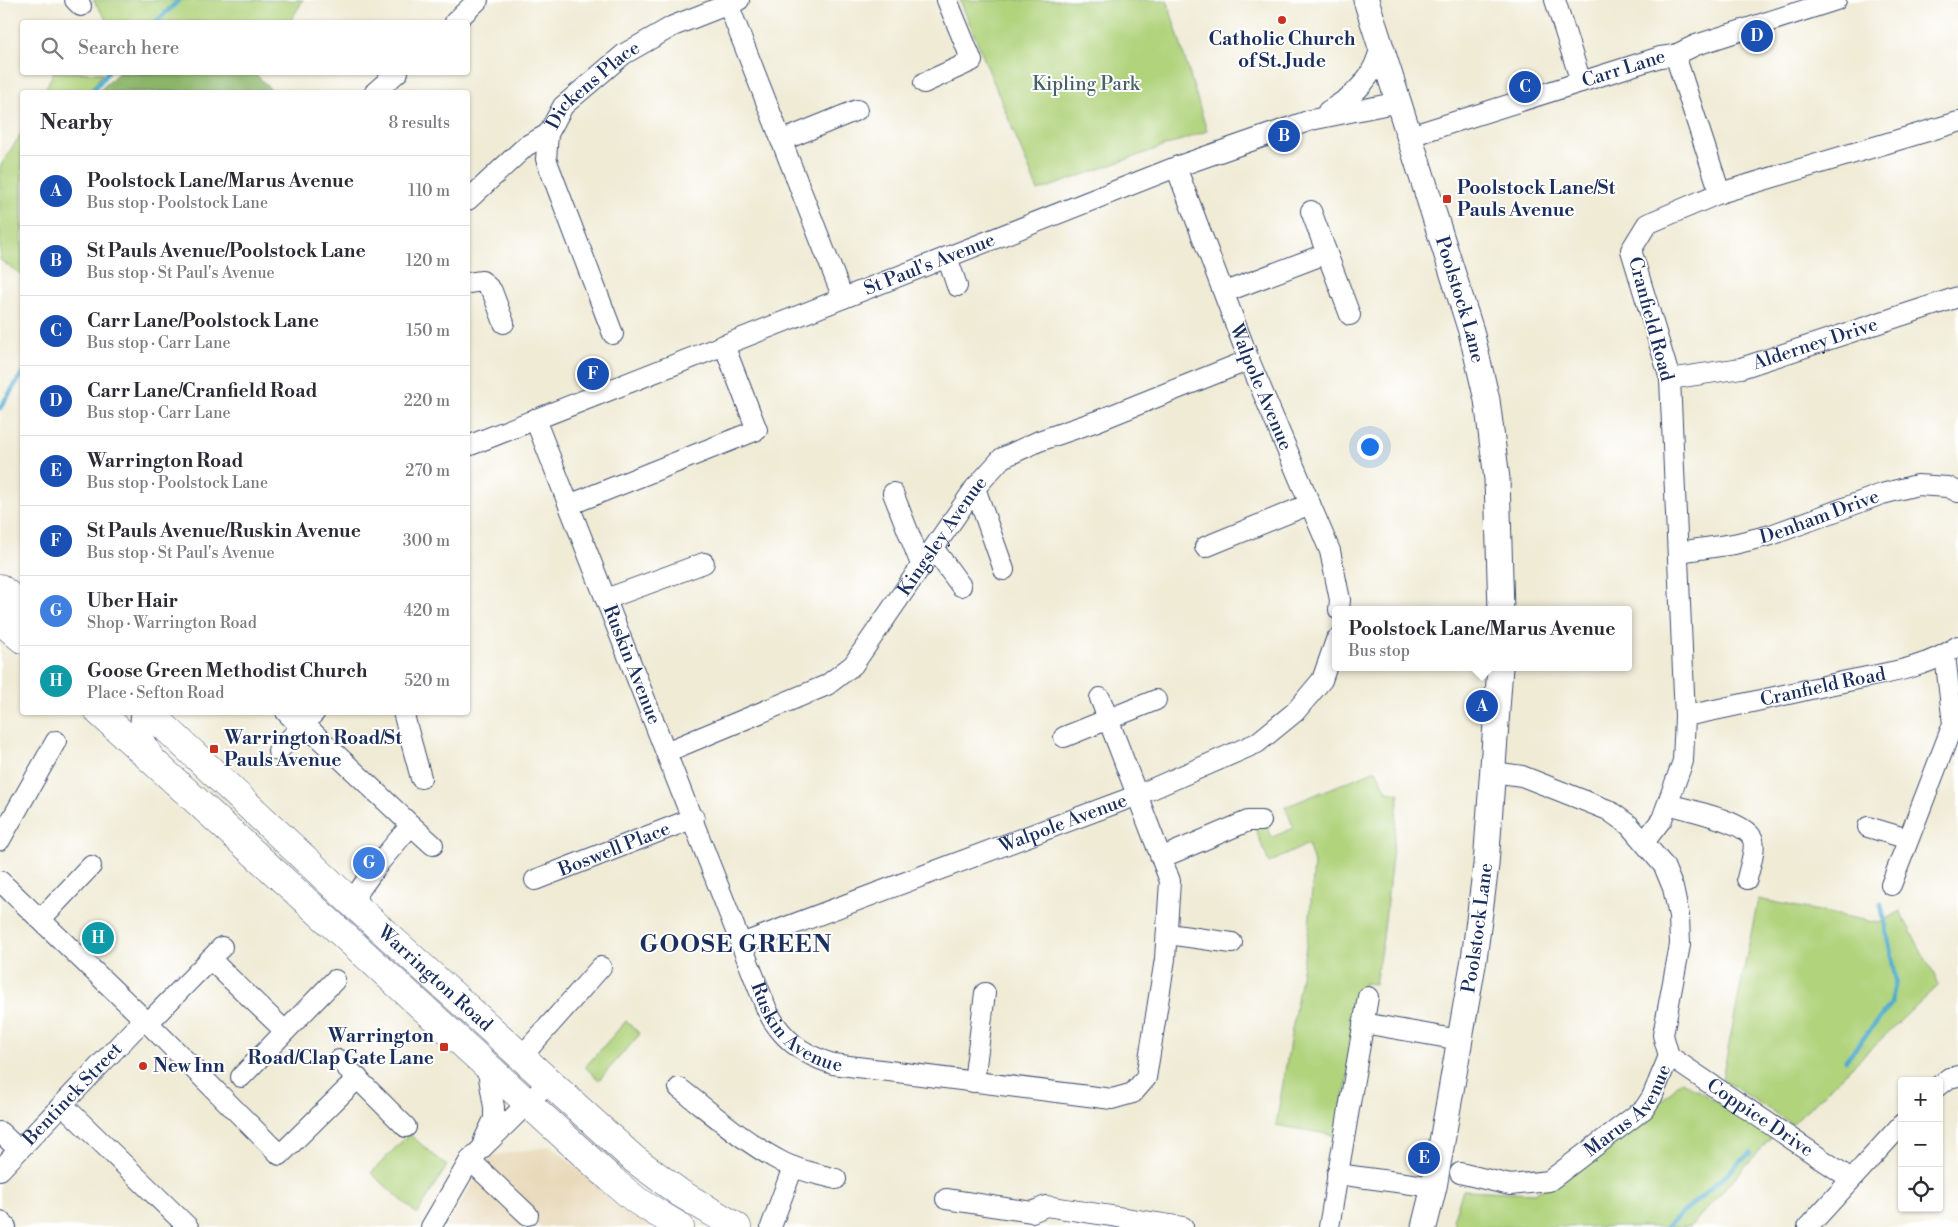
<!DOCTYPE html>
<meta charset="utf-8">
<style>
:root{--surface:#fff;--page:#f7f7f7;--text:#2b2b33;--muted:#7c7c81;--line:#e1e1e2;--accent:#7c3aed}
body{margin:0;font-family:"Libre Bodoni",serif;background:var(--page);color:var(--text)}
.controls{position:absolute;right:15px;bottom:15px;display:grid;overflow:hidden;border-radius:5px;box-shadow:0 1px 4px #0004}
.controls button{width:45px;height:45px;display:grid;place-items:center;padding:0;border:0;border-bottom:1px solid var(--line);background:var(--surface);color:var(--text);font:25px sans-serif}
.you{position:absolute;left:1369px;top:446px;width:18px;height:18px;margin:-12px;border:4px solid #fff;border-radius:50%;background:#1a73e8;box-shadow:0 0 0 8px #1a73e833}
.badge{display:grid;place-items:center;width:32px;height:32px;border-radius:50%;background:var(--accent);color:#fff;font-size:16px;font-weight:700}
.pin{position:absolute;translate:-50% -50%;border:2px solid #fff;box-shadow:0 1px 5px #0006}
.popup{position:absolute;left:1332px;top:606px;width:300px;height:65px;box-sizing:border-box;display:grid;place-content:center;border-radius:5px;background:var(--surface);filter:drop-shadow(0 1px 4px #0005);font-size:16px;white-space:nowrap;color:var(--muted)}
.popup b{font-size:19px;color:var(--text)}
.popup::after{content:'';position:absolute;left:50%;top:100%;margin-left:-10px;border:10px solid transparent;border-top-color:var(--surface)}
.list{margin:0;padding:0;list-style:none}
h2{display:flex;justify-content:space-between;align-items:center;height:65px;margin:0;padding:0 20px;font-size:21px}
h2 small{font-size:16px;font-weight:400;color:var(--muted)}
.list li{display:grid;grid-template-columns:32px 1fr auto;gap:15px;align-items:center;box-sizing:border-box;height:70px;padding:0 20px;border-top:1px solid var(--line)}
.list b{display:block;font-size:19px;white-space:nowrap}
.list p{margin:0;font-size:16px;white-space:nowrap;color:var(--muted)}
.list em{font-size:16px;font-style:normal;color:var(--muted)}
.icon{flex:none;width:28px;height:28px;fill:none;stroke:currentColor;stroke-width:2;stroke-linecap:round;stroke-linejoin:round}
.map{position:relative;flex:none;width:1958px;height:1227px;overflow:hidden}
.search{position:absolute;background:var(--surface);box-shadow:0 1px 4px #0004;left:20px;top:20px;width:450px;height:55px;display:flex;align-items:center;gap:12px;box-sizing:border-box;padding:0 18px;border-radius:5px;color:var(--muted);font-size:19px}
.panel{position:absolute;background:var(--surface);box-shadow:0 1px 4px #0004;left:20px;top:90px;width:450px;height:625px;border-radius:5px}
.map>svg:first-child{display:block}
.built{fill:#e8d9ba}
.green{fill:#b0d37b;stroke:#66816c}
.forest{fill:#8cb56b;stroke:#547264}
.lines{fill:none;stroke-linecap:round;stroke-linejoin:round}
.stream{stroke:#4eabcc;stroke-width:5}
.minor-casing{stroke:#3b4b70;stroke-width:22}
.major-casing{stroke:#3b4b70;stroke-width:27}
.highway-casing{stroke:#3b4b70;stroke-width:29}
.minor{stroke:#fff;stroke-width:20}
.major{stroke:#fff;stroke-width:25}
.highway{stroke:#fff;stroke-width:28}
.poi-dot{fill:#c8321e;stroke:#fff;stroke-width:2}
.labels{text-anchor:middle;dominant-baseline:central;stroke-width:4;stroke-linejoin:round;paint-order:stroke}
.poi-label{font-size:19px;font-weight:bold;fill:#1b2f5e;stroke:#fff;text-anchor:start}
.street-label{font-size:19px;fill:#1b2f5e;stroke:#fff}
.park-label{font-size:19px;fill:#486067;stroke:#fff}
.district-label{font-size:24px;font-weight:bold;letter-spacing:1px;fill:#1b2f5e;stroke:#fff}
</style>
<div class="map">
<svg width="1958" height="1227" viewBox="0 0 1958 1227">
<rect width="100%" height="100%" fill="#fff"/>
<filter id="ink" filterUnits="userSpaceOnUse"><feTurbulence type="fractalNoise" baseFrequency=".02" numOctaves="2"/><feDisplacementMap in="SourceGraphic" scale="10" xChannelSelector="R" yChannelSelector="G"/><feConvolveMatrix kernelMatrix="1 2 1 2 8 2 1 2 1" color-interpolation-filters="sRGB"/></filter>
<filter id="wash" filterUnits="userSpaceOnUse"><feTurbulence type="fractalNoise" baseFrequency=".0096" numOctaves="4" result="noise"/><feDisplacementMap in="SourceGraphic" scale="20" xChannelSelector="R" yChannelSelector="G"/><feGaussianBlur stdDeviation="1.12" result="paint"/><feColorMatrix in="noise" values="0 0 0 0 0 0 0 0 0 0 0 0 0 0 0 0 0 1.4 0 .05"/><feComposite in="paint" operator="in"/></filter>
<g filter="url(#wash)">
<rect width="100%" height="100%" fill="#f0ebd5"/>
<path class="built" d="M551,1146L606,1193L656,1227H446L490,1156Z"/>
<g class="green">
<path d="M93,0H303L290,22H102L106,19Z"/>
<path d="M960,0H1167L1207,131L1038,191Z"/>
<path d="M53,73V72L103,73L89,92H44Z"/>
<path d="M22,132V275L0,260V167Z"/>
<path d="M1376,770L1387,791L1399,793L1383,938L1375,984L1364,983L1338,1136L1276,1125L1309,928L1314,863L1308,844L1269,863L1252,820L1263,816L1272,837L1294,828L1285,807Z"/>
<path d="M1758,899L1879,923L1900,911L1939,984L1792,1124L1722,1079Z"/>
<path d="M626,1021L640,1034L599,1080L585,1067Z"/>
<path d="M1682,1081L1773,1136L1690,1227H1457L1453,1220L1463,1190L1535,1193L1579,1170L1645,1116Z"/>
<path d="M409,1134L447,1166L417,1214L371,1173Z"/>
</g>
<path class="forest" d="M118,73H255L273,92H98Z"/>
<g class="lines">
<g class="stream">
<path d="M156,22L179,0"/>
<path d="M92,92L108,72"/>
<path d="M0,408L22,374"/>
<path d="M1846,1060L1891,1004L1896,979L1881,904"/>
<path d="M1667,1227L1750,1153"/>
</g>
</g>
</g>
<g filter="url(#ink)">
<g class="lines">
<defs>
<g id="minor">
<path d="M75,0L81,6"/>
<path d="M1555,0L1581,82"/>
<path d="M728,4L843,298"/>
<path d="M455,22L478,0"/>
<path d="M1675,55L1720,193"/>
<path d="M924,83L972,61L947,0"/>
<path d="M375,92L398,72"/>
<path d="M1328,111C1356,95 1375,77 1381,44"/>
<path id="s1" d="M1410,136L1660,57L1675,55L1696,45L1836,0"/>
<path d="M781,141L857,110"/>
<path id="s2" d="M1176,167L1249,360L1330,551L1340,600L1339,610"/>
<path d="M468,200L526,146L548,134"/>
<path d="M1311,211L1350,315"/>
<path d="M947,257L957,286"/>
<path d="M468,283L482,281L492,291L504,323"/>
<path d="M1225,292L1325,254"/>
<path id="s3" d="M613,334L546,159L548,134L563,106L624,54L673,26L739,0"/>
<path id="s4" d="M1670,379L1741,368L1958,297"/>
<path id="s5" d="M535,419C613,616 691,813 767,1010C781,1039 803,1055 833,1064L1112,1099L1133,1093L1146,1078L1165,959L1170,881L1100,698"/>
<path id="s6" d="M468,446L1176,167L1311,120L1399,102"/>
<path d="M975,488L1004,570"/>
<path d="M893,493L922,567"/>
<path d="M569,505L757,430L724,345"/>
<path d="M1205,547L1310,504"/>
<path d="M934,549L961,586"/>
<path id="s7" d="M1678,552L1734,544L1771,535L1882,494L1917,485L1948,487L1958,492"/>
<path d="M606,599L704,563"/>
<path d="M142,712C137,727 147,746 155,758"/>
<path d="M286,712L301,727L315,712"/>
<path d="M403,712L421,778"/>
<path id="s8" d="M1685,716C1736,706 1787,694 1838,683C1877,674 1925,670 1958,646"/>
<path d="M304,724L411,825L379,863L351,902"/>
<path d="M1064,737L1156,700"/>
<path d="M278,751L301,727"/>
<path id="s9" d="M666,752L827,685L853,665L975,488L1002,458L1039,441L1097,421L1249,360"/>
<path d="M1668,804C1687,810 1747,821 1753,840C1756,850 1749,869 1747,879"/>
<path d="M411,825L433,845"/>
<path d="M1868,827L1908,839"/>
<path d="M0,840L56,741"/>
<path d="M1645,841L1662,819L1683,761L1685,716L1670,379L1631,250L1647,224L1720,193L1958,122"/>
<path d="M1163,857L1248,821H1261"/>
<path id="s10" d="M535,880L694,818"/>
<path d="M0,881L148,1023L280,1155L358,1078"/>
<path d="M1891,885L1953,724L1945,655"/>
<path d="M41,919L91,866"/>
<path d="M1168,934L1232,943"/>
<path id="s11" d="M741,944L1138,795L1257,743L1295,712L1322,680L1336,640"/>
<path d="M210,959L285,1031"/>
<path d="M148,1023L222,947"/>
<path d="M1363,1023L1460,1040"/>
<path id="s12" d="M1669,1056L1851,1179"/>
<path d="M521,1057L601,967"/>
<path d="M339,1060L406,1127"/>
<path d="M241,1077L335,980"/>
<path d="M974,1082L985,993"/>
<path d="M1939,1086L1949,1078L1958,1076"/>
<path d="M679,1088C712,1113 745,1143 782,1162C799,1171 818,1174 836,1179"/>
<path d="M63,1105L188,1227"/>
<path d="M0,1132L19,1150"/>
<path d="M484,1140L494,1119V1107L487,1066"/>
<path d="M470,1160L528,1215"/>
<path id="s13" d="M0,1170L144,1019"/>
<path id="s14" d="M1460,1173L1510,1185L1549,1181L1644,1109L1652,1097L1669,1056L1663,1035L1680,945L1679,916L1673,888L1664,866L1629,825L1608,810L1522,776L1493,772"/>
<path d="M1337,1174L1434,1187"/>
<path d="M946,1199L1032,1212L1046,1206L1183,1227"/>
<path d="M0,1221L6,1227"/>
<path d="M431,1227L470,1160L549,1082"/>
<path d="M771,1227L793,1167"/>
<path d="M1329,1227L1368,997"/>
<path d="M1808,1227L1902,1124"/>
</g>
<g id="major">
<path id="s15" d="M1366,0L1471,331L1487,400L1497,479L1501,610"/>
<path id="s16" d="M1424,1227L1434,1187L1474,959L1486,865L1500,667"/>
</g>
<g id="highway">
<path d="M0,588L22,606"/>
<path d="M0,620L22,639"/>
<path d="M99,712L611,1179L636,1200L680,1227"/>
<path id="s17" d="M149,712L351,902L634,1159L680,1193L737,1227"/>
</g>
</defs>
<use href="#minor" class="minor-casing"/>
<use href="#major" class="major-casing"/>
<use href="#highway" class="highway-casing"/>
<use href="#minor" class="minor"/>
<use href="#major" class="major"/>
<use href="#highway" class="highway"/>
</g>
</g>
<g class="poi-dot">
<circle cx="1282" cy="20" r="5"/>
<rect x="1442" y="194" width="10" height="10" rx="2.5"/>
<rect x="209" y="744" width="10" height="10" rx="2.5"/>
<rect x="439" y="1042" width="10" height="10" rx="2.5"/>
<circle cx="143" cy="1066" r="5"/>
</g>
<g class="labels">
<g class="poi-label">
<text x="1282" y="39" text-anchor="middle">Catholic Church<tspan x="1282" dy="22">of St. Jude</tspan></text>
<text x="1457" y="188">Poolstock Lane/St<tspan x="1457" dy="22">Pauls Avenue</tspan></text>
<text x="224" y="738">Warrington Road/St<tspan x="224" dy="22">Pauls Avenue</tspan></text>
<text x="434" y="1036" text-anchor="end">Warrington<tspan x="434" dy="22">Road/Clap Gate Lane</tspan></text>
<text x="153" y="1066">New Inn</text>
</g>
<g class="street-label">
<text stroke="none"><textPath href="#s1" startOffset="224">Carr Lane</textPath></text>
<text stroke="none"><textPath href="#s3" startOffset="280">Dickens Place</textPath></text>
<text stroke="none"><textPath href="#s6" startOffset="496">St Paul's Avenue</textPath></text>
<text stroke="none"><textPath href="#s15" startOffset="314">Poolstock Lane</textPath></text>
<text transform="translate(1651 319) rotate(75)">Cranfield Road</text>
<text stroke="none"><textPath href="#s4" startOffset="150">Alderney Drive</textPath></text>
<text stroke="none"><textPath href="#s2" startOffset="236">Walpole Avenue</textPath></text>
<text stroke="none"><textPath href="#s7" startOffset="146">Denham Drive</textPath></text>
<text stroke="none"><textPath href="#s9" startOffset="364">Kingsley Avenue</textPath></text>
<text stroke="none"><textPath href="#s5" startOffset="264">Ruskin Avenue</textPath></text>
<text stroke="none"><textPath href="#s8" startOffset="141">Cranfield Road</textPath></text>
<text stroke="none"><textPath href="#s11" startOffset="344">Walpole Avenue</textPath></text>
<text stroke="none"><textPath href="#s10" startOffset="85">Boswell Place</textPath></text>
<text stroke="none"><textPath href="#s16" startOffset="304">Poolstock Lane</textPath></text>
<text stroke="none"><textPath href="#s17" startOffset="391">Warrington Road</textPath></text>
<text stroke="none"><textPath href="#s5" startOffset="669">Ruskin Avenue</textPath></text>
<text stroke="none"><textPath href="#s13" startOffset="105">Bentinck Street</textPath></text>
<text stroke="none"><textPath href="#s14" startOffset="198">Marus Avenue</textPath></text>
<text stroke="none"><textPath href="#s12" startOffset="110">Coppice Drive</textPath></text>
</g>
<g class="park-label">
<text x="1086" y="84">Kipling Park</text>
</g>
<g class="district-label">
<text x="736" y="945">GOOSE GREEN</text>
</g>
</g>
</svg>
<div class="controls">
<button>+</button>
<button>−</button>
<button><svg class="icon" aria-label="locate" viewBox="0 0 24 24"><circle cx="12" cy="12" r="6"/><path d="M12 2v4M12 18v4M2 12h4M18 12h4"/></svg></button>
</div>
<div class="you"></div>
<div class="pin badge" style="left:1482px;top:706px;background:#1a4fb4">A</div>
<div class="popup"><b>Poolstock Lane/Marus Avenue</b>Bus stop</div>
<div class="pin badge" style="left:1284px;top:136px;background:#1a4fb4">B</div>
<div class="pin badge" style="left:1525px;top:87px;background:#1a4fb4">C</div>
<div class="pin badge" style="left:1757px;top:36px;background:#1a4fb4">D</div>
<div class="pin badge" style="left:1424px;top:1158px;background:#1a4fb4">E</div>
<div class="pin badge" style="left:593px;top:374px;background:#1a4fb4">F</div>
<div class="pin badge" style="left:369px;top:863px;background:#3f7fe0">G</div>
<div class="pin badge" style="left:98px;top:938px;background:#0f9aa8">H</div>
<div class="search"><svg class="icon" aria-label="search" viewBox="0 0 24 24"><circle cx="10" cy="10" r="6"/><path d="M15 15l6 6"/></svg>Search here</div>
<section class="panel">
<h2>Nearby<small>8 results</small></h2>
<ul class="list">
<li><span class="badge" style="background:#1a4fb4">A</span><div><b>Poolstock Lane/Marus Avenue</b><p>Bus stop · Poolstock Lane</p></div><em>110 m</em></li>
<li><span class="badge" style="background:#1a4fb4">B</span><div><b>St Pauls Avenue/Poolstock Lane</b><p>Bus stop · St Paul's Avenue</p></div><em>120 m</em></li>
<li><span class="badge" style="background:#1a4fb4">C</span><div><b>Carr Lane/Poolstock Lane</b><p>Bus stop · Carr Lane</p></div><em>150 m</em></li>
<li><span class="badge" style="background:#1a4fb4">D</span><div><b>Carr Lane/Cranfield Road</b><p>Bus stop · Carr Lane</p></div><em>220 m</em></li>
<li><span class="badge" style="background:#1a4fb4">E</span><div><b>Warrington Road</b><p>Bus stop · Poolstock Lane</p></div><em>270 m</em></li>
<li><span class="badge" style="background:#1a4fb4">F</span><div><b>St Pauls Avenue/Ruskin Avenue</b><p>Bus stop · St Paul's Avenue</p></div><em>300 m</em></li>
<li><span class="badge" style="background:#3f7fe0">G</span><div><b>Uber Hair</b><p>Shop · Warrington Road</p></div><em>420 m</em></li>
<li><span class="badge" style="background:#0f9aa8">H</span><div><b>Goose Green Methodist Church</b><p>Place · Sefton Road</p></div><em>520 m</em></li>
</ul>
</section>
</div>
